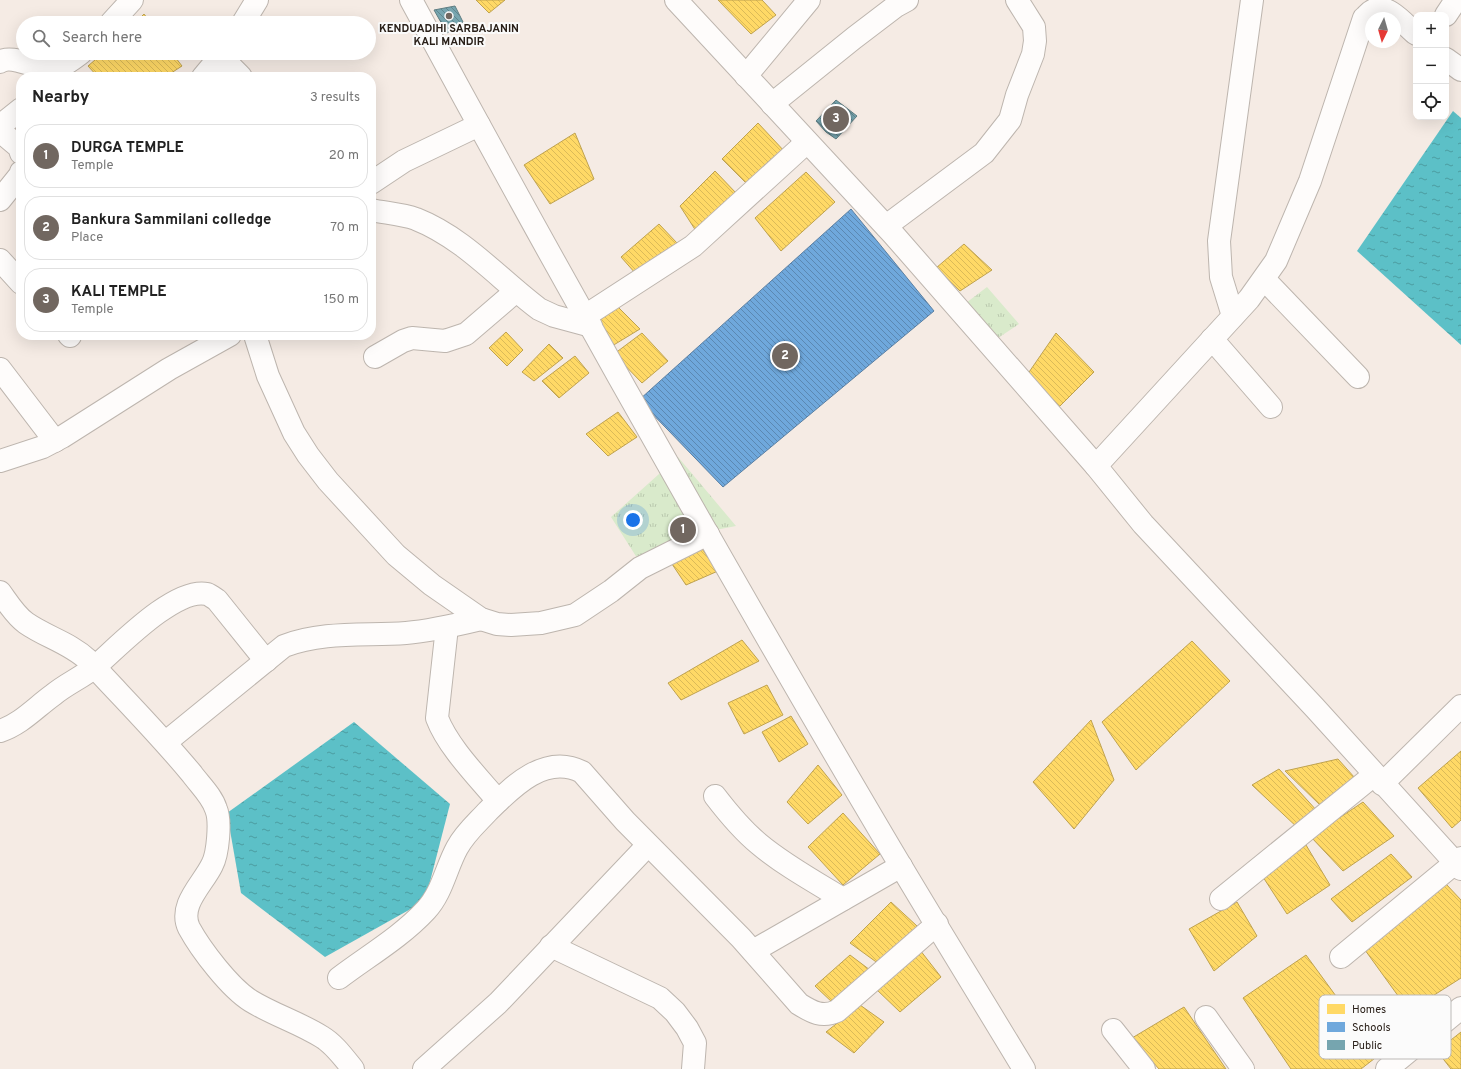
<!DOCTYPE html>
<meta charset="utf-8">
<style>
:root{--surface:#fff;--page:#f2f2f2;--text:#222;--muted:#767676;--line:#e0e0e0;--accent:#716760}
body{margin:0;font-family:Overpass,sans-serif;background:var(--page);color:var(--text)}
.controls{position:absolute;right:12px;top:12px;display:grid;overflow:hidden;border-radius:8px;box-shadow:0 4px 16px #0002}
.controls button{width:36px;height:36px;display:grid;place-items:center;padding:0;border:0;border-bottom:1px solid var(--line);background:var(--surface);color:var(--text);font:20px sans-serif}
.compass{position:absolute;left:1365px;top:12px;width:36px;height:36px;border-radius:50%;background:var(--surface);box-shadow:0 4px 16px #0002;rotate:185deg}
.you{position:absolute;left:633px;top:520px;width:14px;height:14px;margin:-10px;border:3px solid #fff;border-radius:50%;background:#1a73e8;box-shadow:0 0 0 6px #1a73e833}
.badge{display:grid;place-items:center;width:26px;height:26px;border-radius:50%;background:var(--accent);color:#fff;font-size:13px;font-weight:700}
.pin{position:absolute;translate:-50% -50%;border:2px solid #fff;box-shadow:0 1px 4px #0006}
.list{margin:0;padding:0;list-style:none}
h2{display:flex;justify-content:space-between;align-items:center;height:52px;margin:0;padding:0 16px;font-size:17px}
h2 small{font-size:13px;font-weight:400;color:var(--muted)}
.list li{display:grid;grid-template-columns:26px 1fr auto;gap:12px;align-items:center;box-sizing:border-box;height:64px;margin:0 8px 8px;padding:0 8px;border:1px solid var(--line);border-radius:16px}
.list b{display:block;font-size:15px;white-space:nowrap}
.list p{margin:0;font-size:13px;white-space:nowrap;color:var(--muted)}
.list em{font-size:13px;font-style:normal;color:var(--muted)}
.icon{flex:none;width:22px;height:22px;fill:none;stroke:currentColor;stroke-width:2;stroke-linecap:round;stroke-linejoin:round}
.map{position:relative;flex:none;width:1461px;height:1069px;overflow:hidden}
.search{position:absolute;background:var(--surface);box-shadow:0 4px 16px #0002;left:16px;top:16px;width:360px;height:44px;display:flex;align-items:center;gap:10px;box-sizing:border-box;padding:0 14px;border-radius:22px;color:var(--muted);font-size:15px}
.panel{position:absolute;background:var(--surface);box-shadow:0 4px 16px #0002;left:16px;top:72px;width:360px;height:268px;border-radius:16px}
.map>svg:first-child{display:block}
.grass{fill:url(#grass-tufts)}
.water{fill:url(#water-ripples)}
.homes{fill:url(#homes-back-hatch);stroke:#bfa24f}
.schools{fill:url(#schools-back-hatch);stroke:#5a7fa2}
.public{fill:url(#public-back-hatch);stroke:#5f7d82}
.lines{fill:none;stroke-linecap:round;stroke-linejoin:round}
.minor-casing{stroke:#bdb5ae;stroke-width:24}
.minor{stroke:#fefcfb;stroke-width:22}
.poi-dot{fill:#716760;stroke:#fbfbfb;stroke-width:1.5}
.labels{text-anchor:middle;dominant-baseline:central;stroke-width:4;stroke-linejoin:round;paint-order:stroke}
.poi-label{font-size:11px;font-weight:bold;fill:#2a2019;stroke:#fbfbfb}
.key{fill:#fbfbfb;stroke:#bcb9b7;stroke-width:1}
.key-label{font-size:11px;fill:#2a2019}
</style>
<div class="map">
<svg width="1461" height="1069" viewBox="0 0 1461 1069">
<defs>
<pattern id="grass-tufts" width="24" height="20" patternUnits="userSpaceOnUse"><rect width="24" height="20" fill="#d9eacb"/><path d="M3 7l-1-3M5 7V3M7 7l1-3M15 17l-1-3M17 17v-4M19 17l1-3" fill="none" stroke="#bac8ae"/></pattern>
<pattern id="water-ripples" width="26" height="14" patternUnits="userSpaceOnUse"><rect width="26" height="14" fill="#5cc0c7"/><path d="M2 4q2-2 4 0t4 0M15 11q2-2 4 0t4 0" fill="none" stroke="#4c9ca1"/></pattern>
<pattern id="homes-back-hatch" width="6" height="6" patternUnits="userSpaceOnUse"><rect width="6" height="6" fill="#ffd966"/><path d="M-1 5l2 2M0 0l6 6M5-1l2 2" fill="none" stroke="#dbba58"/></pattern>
<pattern id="schools-back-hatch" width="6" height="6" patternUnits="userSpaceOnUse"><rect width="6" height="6" fill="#6fa8dc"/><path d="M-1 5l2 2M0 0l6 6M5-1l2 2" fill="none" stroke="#5b88b2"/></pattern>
<pattern id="public-back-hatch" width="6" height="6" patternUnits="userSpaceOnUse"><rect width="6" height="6" fill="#76a5af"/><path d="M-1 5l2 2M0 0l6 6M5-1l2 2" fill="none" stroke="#61868e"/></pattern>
</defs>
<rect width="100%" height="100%" fill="#f5ebe4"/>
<g class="grass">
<path d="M987,287L1019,324L995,340L962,306Z"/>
<path d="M678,457L736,526L700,533L639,561L611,517Z"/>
</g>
<g class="water">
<path d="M1453,111L1461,118V345L1357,251Z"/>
<path d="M354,722L450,804L425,901L325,957L241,893L227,813Z"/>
</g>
<g class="homes">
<path d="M476,0H505L489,13Z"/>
<path d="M718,0H762L776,15L751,34Z"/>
<path d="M144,14L151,23H135Z"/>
<path d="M103,53H172L182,66L165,77H98L88,66Z"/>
<path d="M758,123L786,153L748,185L722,159Z"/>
<path d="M575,133L594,179L550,204L524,165Z"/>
<path d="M715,171L737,194L696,231L680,206Z"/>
<path d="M806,172L835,202L781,251L755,218Z"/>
<path d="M659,224L677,243L636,274L621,257Z"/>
<path d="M964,244L992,270L960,291L936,268Z"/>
<path d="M618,307L640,329L612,346L595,323Z"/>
<path d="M506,332L523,350L507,366L489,348Z"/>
<path d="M642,333L668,361L642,383L614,354Z"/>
<path d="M1056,333L1094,372L1058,408L1027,375Z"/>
<path d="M549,344L563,358L534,381L522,372Z"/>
<path d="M575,356L589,373L559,398L542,381Z"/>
<path d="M618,412L637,437L608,456L586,434Z"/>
<path d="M700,546L718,571L686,585L670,561Z"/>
<path d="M742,640L759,661L681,700L668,683Z"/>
<path d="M1192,641L1230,681L1136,770L1102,722Z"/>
<path d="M767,685L783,715L744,734L728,703Z"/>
<path d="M791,716L808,744L779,762L762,732Z"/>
<path d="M1091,720L1114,780L1074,829L1033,782Z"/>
<path d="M1461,751V820L1452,828L1418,788Z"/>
<path d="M1338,759L1355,778L1320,805L1285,771Z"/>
<path d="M818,765L842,795L808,824L787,802Z"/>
<path d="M1279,769L1318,812L1299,829L1252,785Z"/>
<path d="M1363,802L1394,836L1343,871L1311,837Z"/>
<path d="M843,813L880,854L843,885L808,847Z"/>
<path d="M1306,845L1330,885L1287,914L1263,877Z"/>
<path d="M1391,854L1412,877L1352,922L1331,899Z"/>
<path d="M1446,884L1461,900V978L1409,1011L1365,950Z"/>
<path d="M891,902L917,926L879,964L850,943Z"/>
<path d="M1237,902L1257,936L1214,971L1189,929Z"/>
<path d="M920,950L941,977L900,1012L875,988Z"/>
<path d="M850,955L870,970L834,1004L815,986Z"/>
<path d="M1306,955L1379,1055L1361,1069H1291L1243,998Z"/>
<path d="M860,1005L884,1022L854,1053L826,1032Z"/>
<path d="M1184,1007L1226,1069H1159L1132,1038Z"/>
<path d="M1461,1032V1069H1451L1437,1051Z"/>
</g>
<path class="schools" d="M851,209L934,311L723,487L639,400Z"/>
<g class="public">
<path d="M455,6L463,22L447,33L434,10Z"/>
<path d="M836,100L857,116L836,139L826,132L816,121Z"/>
<path d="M686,518L692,535L679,542L673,525Z"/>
</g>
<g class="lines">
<defs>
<g id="minor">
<path d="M411,0C563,281 720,560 883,836C929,914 977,991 1024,1069"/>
<path d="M676,0L893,234L1096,466L1143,524L1315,708L1461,869"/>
<path d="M1446,15L1456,0"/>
<path d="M111,23L132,0"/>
<path d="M243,23L257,0"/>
<path d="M226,53C225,64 234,69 241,77"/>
<path d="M1446,59L1461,70"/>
<path d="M0,62C13,53 37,71 53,68C63,67 73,59 81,53"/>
<path d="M746,76L809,0"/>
<path d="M203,77L223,53"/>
<path d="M772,104L854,38L896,6L907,0"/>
<path d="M0,126L21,109"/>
<path d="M0,131L19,147L21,153"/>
<path d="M371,183L404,161L479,125"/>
<path d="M0,200L20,175L21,172"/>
<path d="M371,210C385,213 402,214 416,219C464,238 499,279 539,309L554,316L591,326"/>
<path d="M886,226L984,153L1010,120L1017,95L1033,54L1035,41L1034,27L1017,0"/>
<path d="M0,260L21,283"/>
<path d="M1264,279L1358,377"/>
<path d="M585,316L693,246L807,142"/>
<path d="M1233,316L1221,277L1219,241L1252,0"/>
<path d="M69,335L70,336"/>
<path d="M255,335L268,376L294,433L308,455L328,481L396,555L432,585L481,619L497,624L511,625L541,623L575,615L611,591L640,568L708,534"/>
<path d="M1212,339L1271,407"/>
<path d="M375,357L403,341L412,338L445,341L466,334L516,291"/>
<path d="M0,369L55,441"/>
<path d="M0,461L43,447L62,437L169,369L230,335"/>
<path d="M1096,466L1249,299L1276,261L1310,181L1364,18C1367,16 1370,11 1374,10C1388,3 1406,26 1416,34"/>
<path d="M0,592C8,603 15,615 26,623C46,637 70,643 88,660C123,698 159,734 192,774C200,785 212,796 216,809C221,821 218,854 212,865C203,884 178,905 189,928C201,950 230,988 251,1001C274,1015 300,1023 322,1037C334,1044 344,1058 353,1069"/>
<path d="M447,627L437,718C448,747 478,777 498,801"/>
<path d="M0,731C21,724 35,708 53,695C66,684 83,677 96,666C119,646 175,587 207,594C210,595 214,598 217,600L266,661"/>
<path d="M166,742L284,646C323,631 365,636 406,633C431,631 456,625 481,619"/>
<path d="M1382,784L1461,706"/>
<path d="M715,796C728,813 742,830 759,844C784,865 815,882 843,899"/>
<path d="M1221,899L1374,775"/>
<path d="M551,946L660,998L675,1012L687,1028L695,1043L693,1069"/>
<path d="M753,951L901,866"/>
<path d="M1341,957L1461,858"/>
<path d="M339,978C368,956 401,937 426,910C442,893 446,868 457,848C465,833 477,823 488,811C512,787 545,753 582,772L625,821L741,938L799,1004C812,1012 822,1018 837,1011L937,924"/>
<path d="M1206,1017L1243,1069"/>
<path d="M1113,1030L1144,1069"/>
<path d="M424,1069L498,1003L648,845"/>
<path d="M1387,1069L1461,1008"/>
</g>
</defs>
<use href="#minor" class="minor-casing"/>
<use href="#minor" class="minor"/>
</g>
<circle class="poi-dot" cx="449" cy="16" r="4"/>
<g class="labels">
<g class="poi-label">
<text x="449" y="29">KENDUADIHI SARBAJANIN<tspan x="449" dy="13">KALI MANDIR</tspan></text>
</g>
</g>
<rect x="1319" y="995" width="132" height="64" rx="6" class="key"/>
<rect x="1327" y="1004" width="18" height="10" fill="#ffd966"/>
<rect x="1327" y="1022" width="18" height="10" fill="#6fa8dc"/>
<rect x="1327" y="1040" width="18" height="10" fill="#76a5af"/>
<g class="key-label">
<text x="1352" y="1013">Homes</text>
<text x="1352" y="1031">Schools</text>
<text x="1352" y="1049">Public</text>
</g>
</svg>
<div class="controls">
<button>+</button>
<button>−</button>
<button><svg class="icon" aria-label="locate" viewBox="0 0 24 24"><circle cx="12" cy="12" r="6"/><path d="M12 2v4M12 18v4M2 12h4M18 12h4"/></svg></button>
</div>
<svg class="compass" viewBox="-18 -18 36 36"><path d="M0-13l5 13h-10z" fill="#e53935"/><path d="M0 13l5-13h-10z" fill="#767676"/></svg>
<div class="you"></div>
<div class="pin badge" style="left:683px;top:530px">1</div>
<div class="pin badge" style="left:785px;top:356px">2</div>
<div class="pin badge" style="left:836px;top:119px">3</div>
<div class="search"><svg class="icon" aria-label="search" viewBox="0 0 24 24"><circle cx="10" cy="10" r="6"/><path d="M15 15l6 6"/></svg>Search here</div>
<section class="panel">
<h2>Nearby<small>3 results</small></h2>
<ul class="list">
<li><span class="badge">1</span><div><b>DURGA TEMPLE</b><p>Temple</p></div><em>20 m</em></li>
<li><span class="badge">2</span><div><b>Bankura Sammilani colledge</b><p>Place</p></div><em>70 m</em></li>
<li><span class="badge">3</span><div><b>KALI TEMPLE</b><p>Temple</p></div><em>150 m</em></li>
</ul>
</section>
</div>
